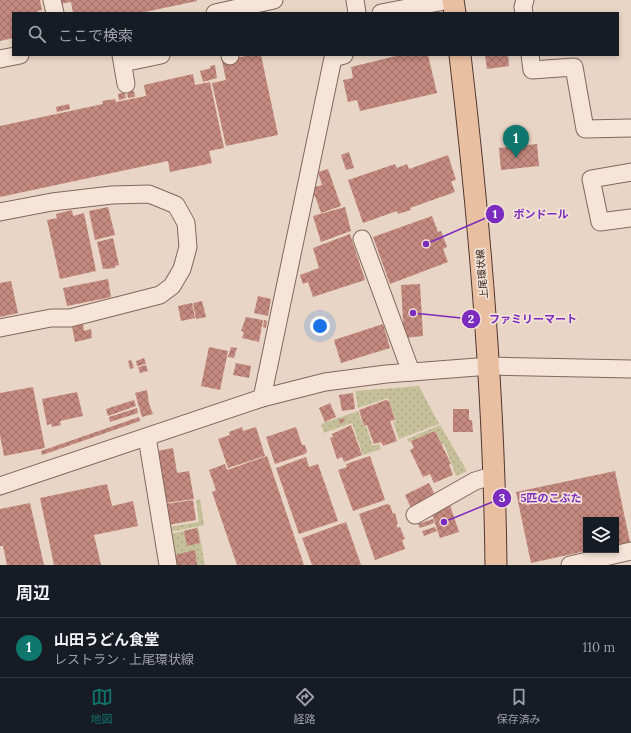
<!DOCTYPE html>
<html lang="ja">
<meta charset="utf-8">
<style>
:root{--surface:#171b24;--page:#242831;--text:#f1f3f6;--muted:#9ea1a6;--line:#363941;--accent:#0f766e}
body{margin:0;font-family:Lora,"Noto Sans JP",serif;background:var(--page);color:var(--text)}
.controls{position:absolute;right:12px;bottom:12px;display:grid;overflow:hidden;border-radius:0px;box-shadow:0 2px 6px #0003}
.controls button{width:36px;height:36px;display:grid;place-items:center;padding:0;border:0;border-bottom:1px solid var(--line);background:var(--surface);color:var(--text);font:20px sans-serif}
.you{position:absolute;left:320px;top:326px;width:14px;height:14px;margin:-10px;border:3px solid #fff;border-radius:50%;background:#1a73e8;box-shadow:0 0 0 6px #1a73e833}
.badge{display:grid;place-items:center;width:26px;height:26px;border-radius:50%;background:var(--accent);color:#fff;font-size:13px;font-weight:700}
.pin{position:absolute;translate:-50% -33px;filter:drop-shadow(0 1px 2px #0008)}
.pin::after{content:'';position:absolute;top:21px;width:14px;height:12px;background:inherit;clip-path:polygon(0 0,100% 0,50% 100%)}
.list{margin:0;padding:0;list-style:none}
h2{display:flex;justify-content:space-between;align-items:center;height:52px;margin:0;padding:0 16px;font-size:17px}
h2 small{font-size:13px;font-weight:400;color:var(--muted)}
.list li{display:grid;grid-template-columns:26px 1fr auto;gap:12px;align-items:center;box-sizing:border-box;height:60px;padding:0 16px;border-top:1px solid var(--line)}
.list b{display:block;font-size:15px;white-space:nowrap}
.list p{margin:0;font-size:13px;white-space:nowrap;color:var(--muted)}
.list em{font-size:13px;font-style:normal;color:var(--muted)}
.icon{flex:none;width:22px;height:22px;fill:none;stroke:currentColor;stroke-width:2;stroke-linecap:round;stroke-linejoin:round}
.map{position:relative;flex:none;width:631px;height:565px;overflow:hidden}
.search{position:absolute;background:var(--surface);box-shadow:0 2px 6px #0003;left:12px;right:12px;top:12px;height:44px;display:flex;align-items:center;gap:10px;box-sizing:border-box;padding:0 14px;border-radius:0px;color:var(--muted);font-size:15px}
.sheet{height:112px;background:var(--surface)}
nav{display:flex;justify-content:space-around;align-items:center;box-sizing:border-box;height:56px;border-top:1px solid var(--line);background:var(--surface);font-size:11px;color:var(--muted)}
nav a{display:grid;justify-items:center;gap:2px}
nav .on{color:var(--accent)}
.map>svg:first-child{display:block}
.garden{fill:url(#garden-dots)}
.building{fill:url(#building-cross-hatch)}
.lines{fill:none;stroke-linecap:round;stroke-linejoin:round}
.minor-casing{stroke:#82675d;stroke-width:19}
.major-casing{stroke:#513731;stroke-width:23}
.minor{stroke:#f5e4d7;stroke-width:17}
.major{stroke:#e9bfa1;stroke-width:21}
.labels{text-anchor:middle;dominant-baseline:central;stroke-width:3.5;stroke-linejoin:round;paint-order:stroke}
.street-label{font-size:10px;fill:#34241f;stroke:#f2e1d4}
.leader{fill:none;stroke:#7b2cbf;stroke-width:1.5}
.callout-dot{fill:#7b2cbf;stroke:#f2e1d4;stroke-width:1.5}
.mark-label{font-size:12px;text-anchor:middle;font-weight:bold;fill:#fff}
.callout-label{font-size:11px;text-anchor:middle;font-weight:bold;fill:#7b2cbf;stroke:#f2e1d4;stroke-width:3.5;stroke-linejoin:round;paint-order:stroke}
</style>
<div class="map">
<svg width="631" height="565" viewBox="0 0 631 565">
<defs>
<pattern id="garden-dots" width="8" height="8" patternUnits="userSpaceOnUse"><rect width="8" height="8" fill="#c6c09a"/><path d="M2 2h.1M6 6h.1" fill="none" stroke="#aba584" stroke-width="1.8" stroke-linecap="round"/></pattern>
<pattern id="building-cross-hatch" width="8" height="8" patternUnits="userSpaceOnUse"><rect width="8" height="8" fill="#c4897f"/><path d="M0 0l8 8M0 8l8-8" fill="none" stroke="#a07067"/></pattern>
</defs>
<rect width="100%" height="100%" fill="#e9d5c5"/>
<g class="garden">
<path d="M419,386L439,424L399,439L393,422L396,421L388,398L358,408L355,391Z"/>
<path d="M358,411L364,427L366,426L373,446L379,444L381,449L363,455L352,423L324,433L321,424Z"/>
<path d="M440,425L467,471L456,476L444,444L442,445L435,431L409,442L407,439Z"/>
<path d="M200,499L204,525L170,532L169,527L199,522L196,500Z"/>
<path d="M198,527L205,565H173L168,535Z"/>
</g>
<g class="building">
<path d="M0,0H40L42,10L37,11L38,13H13V38L0,41Z"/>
<path d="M59,0H197V1L140,13H73L71,2L60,4Z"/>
<path d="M250,55H261L278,135L226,146L212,83L226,80L222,61Z"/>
<path d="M400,55H428L437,93L360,111L357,100L348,102L343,80L353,78L351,67Z"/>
<path d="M485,55H508L509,66L487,69Z"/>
<path d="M215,65L217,78L203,82L200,71L211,68L210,66Z"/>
<path d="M193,74L195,85L210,82L224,148L209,151L212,163L170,172L168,161L0,197V126L103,104L102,101L115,99L116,102L146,96L144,85Z"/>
<path d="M134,91L135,97L128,98L127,92Z"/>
<path d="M125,92L126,98L119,100L118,94Z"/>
<path d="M69,104L70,109L57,112L56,107Z"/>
<path d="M537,144L539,166L501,170L499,148Z"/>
<path d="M349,152L354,168L346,170L341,155Z"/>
<path d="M448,155L456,180L451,181L455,192L410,208L411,210L398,214L397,211L363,223L348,180L395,164L397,168L407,164L409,169Z"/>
<path d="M328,169L341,206L321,213L315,196L313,197L315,187L322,185L318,172Z"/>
<path d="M108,207L115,235L95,240L89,211Z"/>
<path d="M345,207L351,231L321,242L313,216Z"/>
<path d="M72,210L73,216L84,213L96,271L60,279L47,220L57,218L56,214Z"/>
<path d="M432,216L438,232L441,231L447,247L443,249L448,262L390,284L373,237Z"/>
<path d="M350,234L365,280L313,297L308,282L303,284L300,275L319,268L313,248Z"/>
<path d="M113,238L119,265L115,266V268L103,269L97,242Z"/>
<path d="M108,279L111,297L67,306L63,288Z"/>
<path d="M11,281L18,313L0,317V283Z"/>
<path d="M420,284L423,336L404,338L401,285Z"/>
<path d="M258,296L271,299L268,316L254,313Z"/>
<path d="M202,301L206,317L196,319L193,303Z"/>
<path d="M192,303L195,318L181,321L178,306Z"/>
<path d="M246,317L263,320L259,342L242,338L244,332L241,331Z"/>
<path d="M264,320L267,321L266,328L263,327Z"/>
<path d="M83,324L84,331L91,329L92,338L75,342L72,326Z"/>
<path d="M383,324L390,348L341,363L334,340Z"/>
<path d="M209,347L228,351L220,390L201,386Z"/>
<path d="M231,347L237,348L234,358L228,357Z"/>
<path d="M144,358L146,364L137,366L136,361Z"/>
<path d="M131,360L134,368L130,369L128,361Z"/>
<path d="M236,363L251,366L249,378L233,375Z"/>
<path d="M146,365L148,371L140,373L138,367Z"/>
<path d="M33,387L45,448L4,456L0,435V393Z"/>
<path d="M147,390L149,404L153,414L142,417L135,393Z"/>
<path d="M77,392L83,416L60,421L61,425L52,427L51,424L47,425L42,399Z"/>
<path d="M353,393L355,409L342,411L339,395Z"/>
<path d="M134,400L136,406L108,416L106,409Z"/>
<path d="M386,400L389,401L395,420L390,421L397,441L383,446L381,442L374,444L367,425L364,426L359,410Z"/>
<path d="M330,403L336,417L325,422L319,408Z"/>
<path d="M137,408L138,413L110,422L109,417Z"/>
<path d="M453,409H469V420H472L473,432H453Z"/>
<path d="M139,417L140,421L42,455L41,451Z"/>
<path d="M344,418L345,421L340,424L339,420Z"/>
<path d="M351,425L362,455L344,462L342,457L337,459L330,438L333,437L332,434Z"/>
<path d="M242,427L243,431L256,427L265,456L228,468L218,439L230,435L229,432Z"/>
<path d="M296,427L302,445H305L307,452L305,454L275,464L266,437Z"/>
<path d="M435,431L451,464H449L453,475L434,483L430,474L423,477L410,450L414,448L411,441Z"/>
<path d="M173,448L177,473L189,471L194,499L165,503L157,451Z"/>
<path d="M267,456L304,565H237L212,492L216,490L209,470L225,464L227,470Z"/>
<path d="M370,456L385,500L353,511L338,470L347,467L346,464Z"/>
<path d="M306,457L309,467L318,464L338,521L299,534L276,468Z"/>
<path d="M615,471L630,542L616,545V520H586V551L531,563L516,492Z"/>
<path d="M429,483L437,499L411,508L405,495Z"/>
<path d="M107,484L112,506L133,501L138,526L94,535L101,565H54L40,498Z"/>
<path d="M193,500L196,520L168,525L165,504Z"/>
<path d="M30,503L44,565H7L3,546H0V509Z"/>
<path d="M387,504L390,505L393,514L395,513L398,524H396L398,528L400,527L405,539L402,540L405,549L375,560L359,514Z"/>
<path d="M450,505L459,532L440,538L431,511Z"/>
<path d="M433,519L434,523L420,528L418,524Z"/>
<path d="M346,522L361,565H312L302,538Z"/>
<path d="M435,527L437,531L424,536L422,531Z"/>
<path d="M197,528L200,543L187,546L184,531Z"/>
<path d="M195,550L197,565H176L175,555Z"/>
</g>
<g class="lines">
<defs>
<g id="minor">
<path d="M52,0L55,13"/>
<path d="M355,0L357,13"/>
<path d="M215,13L274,0"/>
<path d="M381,13L450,0"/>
<path d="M524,13L523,7L525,0"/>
<path d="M121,55L126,84"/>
<path d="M230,55V56"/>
<path d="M530,55L532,70L574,67L585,129L631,128"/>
<path d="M0,59L20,55"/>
<path d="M123,63L161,55"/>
<path d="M631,172L591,179L600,222L631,218"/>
<path d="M0,212L52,202L112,195L149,194L176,205L186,223L188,247L182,269L172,286L160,295L70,318H51L0,328"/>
<path d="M362,239L411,372"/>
<path d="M262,398L333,58L344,55"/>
<path d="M147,437L168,565"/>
<path d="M0,486L262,398L325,382L386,374L490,366L631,369"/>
<path d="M415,515L475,481L495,475"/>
<path d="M570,565L631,551"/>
</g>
<g id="major">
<path d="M453,0L455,13"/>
<path d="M460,55C480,225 494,394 496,565"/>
</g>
</defs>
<use href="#minor" class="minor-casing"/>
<use href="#major" class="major-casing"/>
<use href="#minor" class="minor"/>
<use href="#major" class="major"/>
</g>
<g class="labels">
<g class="street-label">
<text transform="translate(482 274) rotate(-95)">上尾環状線</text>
</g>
</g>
<path class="leader" d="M426 244L495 214M413 313L471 319M444 522L502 498"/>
<g class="callout-dot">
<circle cx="426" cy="244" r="4"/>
<circle cx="413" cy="313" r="4"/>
<circle cx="444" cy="522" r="4"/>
<circle cx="495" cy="214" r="10"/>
<circle cx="471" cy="319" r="10"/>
<circle cx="502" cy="498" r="10"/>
</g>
<g class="mark-label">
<text x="495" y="218">1</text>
<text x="471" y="323">2</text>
<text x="502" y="502">3</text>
</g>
<g class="callout-label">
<text x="541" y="218">ボンドール</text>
<text x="533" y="323">ファミリーマート</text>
<text x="551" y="502">5匹のこぶた</text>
</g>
</svg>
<div class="controls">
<button><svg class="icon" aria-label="layers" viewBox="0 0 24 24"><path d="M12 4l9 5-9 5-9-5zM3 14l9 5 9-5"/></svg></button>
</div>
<div class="you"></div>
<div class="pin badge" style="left:516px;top:158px">1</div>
<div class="search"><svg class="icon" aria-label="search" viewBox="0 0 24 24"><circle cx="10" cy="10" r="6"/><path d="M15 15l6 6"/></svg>ここで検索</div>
</div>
<section class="sheet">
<h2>周辺<small></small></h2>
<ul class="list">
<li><span class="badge">1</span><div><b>山田うどん食堂</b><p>レストラン · 上尾環状線</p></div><em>110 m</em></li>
</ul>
</section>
<nav>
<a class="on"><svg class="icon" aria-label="map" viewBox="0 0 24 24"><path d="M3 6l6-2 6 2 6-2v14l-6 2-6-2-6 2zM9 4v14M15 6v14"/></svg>地図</a>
<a><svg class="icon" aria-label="directions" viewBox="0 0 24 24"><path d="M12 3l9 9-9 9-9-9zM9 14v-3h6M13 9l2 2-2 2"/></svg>経路</a>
<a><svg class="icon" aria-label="saved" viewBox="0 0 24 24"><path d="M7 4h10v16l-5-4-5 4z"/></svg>保存済み</a>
</nav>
